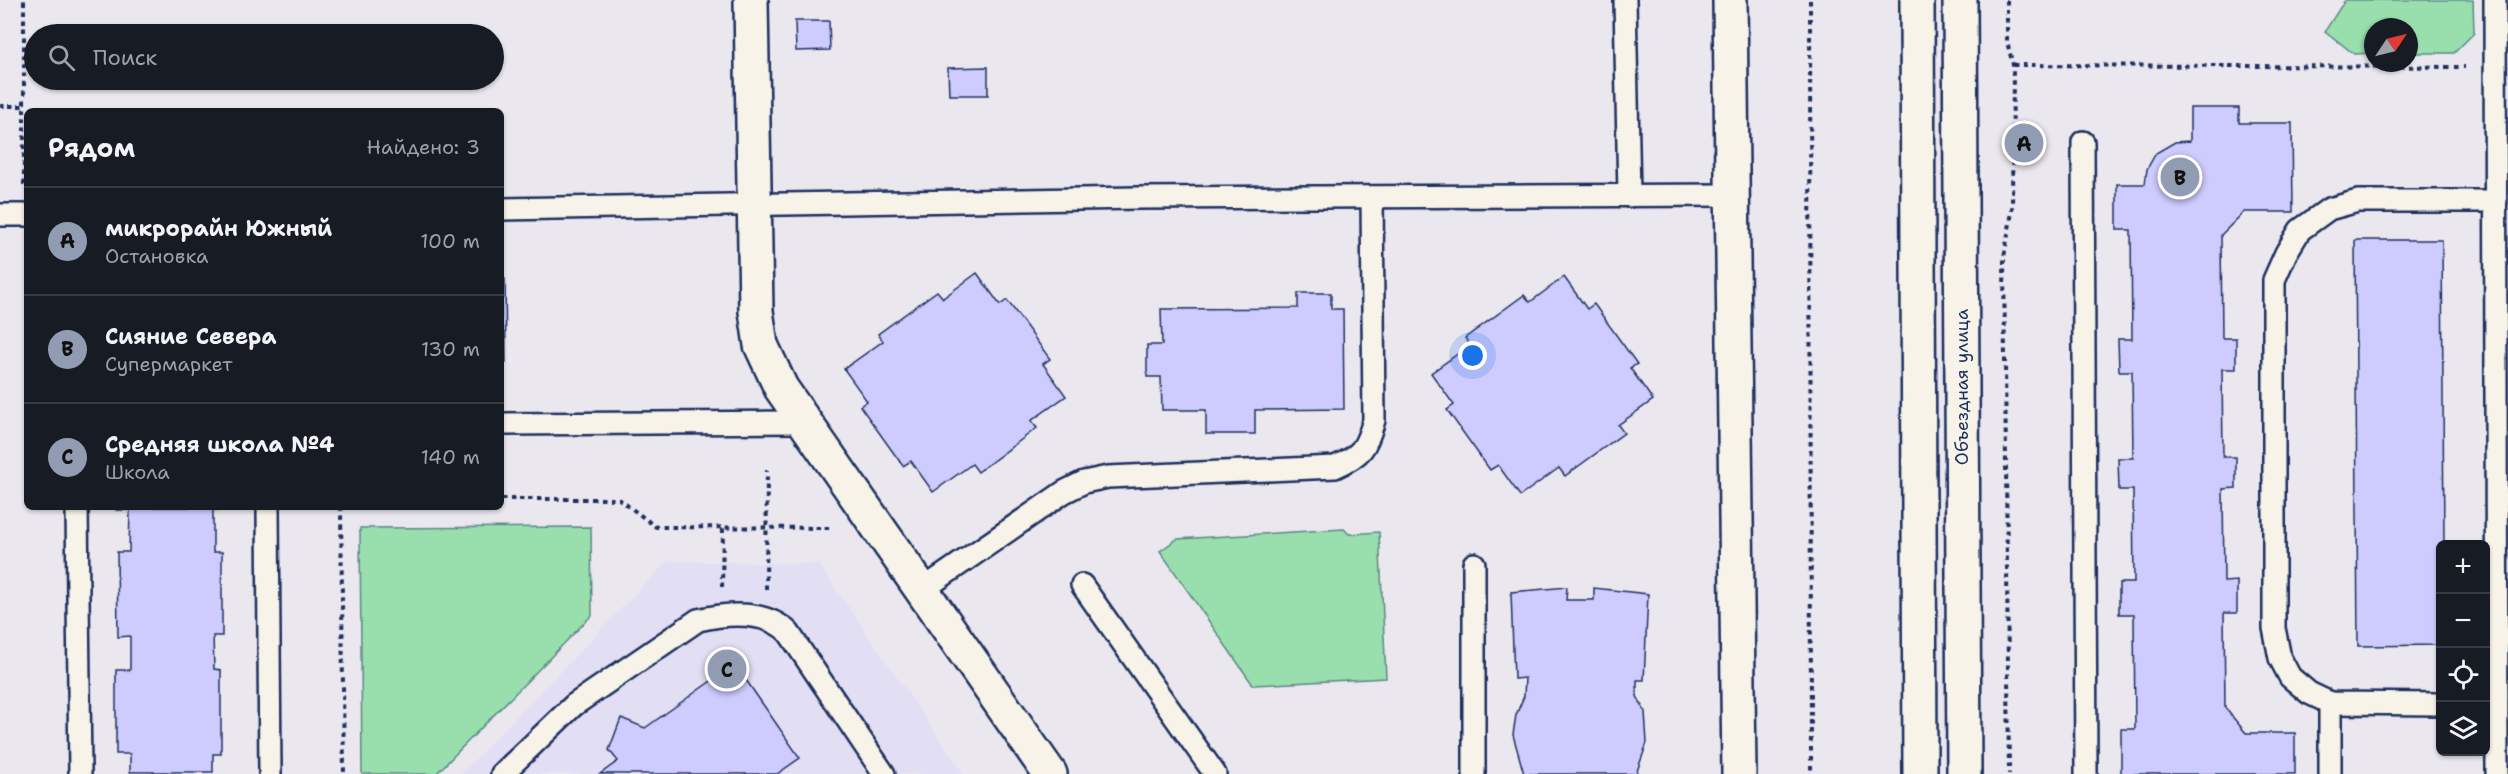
<!DOCTYPE html>
<html lang="ru">
<meta charset="utf-8">
<style>
:root{--surface:#171b24;--page:#20242c;--text:#f1f3f6;--muted:#9ea1a6;--line:#363941;--accent:#919bb2}
body{margin:0;font-family:"Shantell Sans",sans-serif;background:var(--page);color:var(--text)}
.controls{position:absolute;right:18px;bottom:18px;display:grid;overflow:hidden;border-radius:9px;box-shadow:0 2px 4px #0004}
.controls button{width:54px;height:54px;display:grid;place-items:center;padding:0;border:0;border-bottom:2px solid var(--line);background:var(--surface);color:var(--text);font:30px sans-serif}
.compass{position:absolute;left:2364px;top:18px;width:54px;height:54px;border-radius:50%;background:var(--surface);box-shadow:0 2px 4px #0004;rotate:55deg}
.you{position:absolute;left:1473px;top:356px;width:21px;height:21px;margin:-15px;border:4px solid #fff;border-radius:50%;background:#1a73e8;box-shadow:0 0 0 9px #1a73e833}
.badge{display:grid;place-items:center;width:39px;height:39px;border-radius:50%;background:var(--accent);color:#111;font-size:20px;font-weight:700}
.pin{position:absolute;translate:-50% -50%;border:3px solid #fff;box-shadow:0 2px 6px #0006}
.list{margin:0;padding:0;list-style:none}
h2{display:flex;justify-content:space-between;align-items:center;height:78px;margin:0;padding:0 24px;font-size:26px}
h2 small{font-size:20px;font-weight:400;color:var(--muted)}
.list li{display:grid;grid-template-columns:39px 1fr auto;gap:18px;align-items:center;box-sizing:border-box;height:108px;padding:0 24px;border-top:2px solid var(--line)}
.list b{display:block;font-size:22px;white-space:nowrap}
.list p{margin:0;font-size:20px;white-space:nowrap;color:var(--muted)}
.list em{font-size:20px;font-style:normal;color:var(--muted)}
.icon{flex:none;width:33px;height:33px;fill:none;stroke:currentColor;stroke-width:2;stroke-linecap:round;stroke-linejoin:round}
.map{position:relative;flex:none;width:2508px;height:774px;overflow:hidden}
.search{position:absolute;background:var(--surface);box-shadow:0 2px 4px #0004;left:24px;top:24px;width:480px;height:66px;display:flex;align-items:center;gap:15px;box-sizing:border-box;padding:0 21px;border-radius:33px;color:var(--muted);font-size:22px}
.panel{position:absolute;background:var(--surface);box-shadow:0 2px 4px #0004;left:24px;top:108px;width:480px;height:402px;border-radius:9px}
.map>svg:first-child{display:block}
.built{fill:#e2dff4}
.green{fill:#98dfad;stroke:#5a8786;stroke-width:1.5}
.building{fill:#cecbfe;stroke:#1b2f5e;stroke-width:1.5}
.lines{fill:none;stroke-linecap:round;stroke-linejoin:round}
.lane-casing{stroke:#1b2f5e;stroke-width:26}
.street-casing{stroke:#1b2f5e;stroke-width:38}
.primary-casing{stroke:#1b2f5e;stroke-width:38}
.path{stroke:#1b2f5e;stroke-width:4;stroke-dasharray:4.5 4.5;stroke-linecap:butt}
.lane{stroke:#f7f3e8;stroke-width:21}
.street{stroke:#f7f3e8;stroke-width:33}
.primary{stroke:#f7f3e8;stroke-width:33}
.labels{text-anchor:middle;dominant-baseline:central;stroke-width:4.5;stroke-linejoin:round;paint-order:stroke}
.street-label{font-size:18px;fill:#1b2f5e;stroke:#f7f3e8}
</style>
<div class="map">
<svg width="2508" height="774" viewBox="0 0 2508 774">
<rect width="100%" height="100%" fill="#ebe7ef"/>
<filter id="ink" filterUnits="userSpaceOnUse"><feTurbulence type="fractalNoise" baseFrequency=".0167" numOctaves="2"/><feDisplacementMap in="SourceGraphic" scale="12" xChannelSelector="R" yChannelSelector="G"/><feConvolveMatrix kernelMatrix="1 2 1 2 8 2 1 2 1" color-interpolation-filters="sRGB"/></filter>
<g filter="url(#ink)">
<path class="built" d="M667,561L819,564L964,774H461Z"/>
<g class="green">
<path d="M2345,0H2473L2474,33L2454,53H2409V27H2373V53L2354,54L2325,31Z"/>
<path d="M591,527L592,615L436,774H362L360,528Z"/>
<path d="M1344,529L1349,534L1379,532L1386,678L1253,685L1160,551L1177,539Z"/>
</g>
<g class="building">
<path d="M795,21H829L830,50L796,51Z"/>
<path d="M988,67V95H949L948,68Z"/>
<path d="M2190,108H2239V123H2292L2293,212H2244L2221,235L2222,338H2236V369H2222L2223,457H2236V488L2223,489L2224,582L2237,581V613H2224L2225,708L2246,733H2295V774H2121V729H2135L2134,614H2119V583H2134L2133,490H2119L2118,458H2133L2132,371H2119L2118,339H2132L2131,230H2117V184H2145L2147,169L2156,153L2175,142L2190,141Z"/>
<path d="M2355,240H2442L2444,544H2440V645L2358,646Z"/>
<path d="M977,273L1000,305L1007,300L1050,359L1043,364L1066,396L1031,421L1037,428L978,472L972,464L933,492L911,461L903,466L860,406L867,401L844,369L883,341L878,334L937,291L943,298Z"/>
<path d="M1564,277L1587,309L1594,304L1637,364L1630,368L1653,400L1618,425L1624,433L1565,476L1559,468L1520,496L1498,465L1490,470L1447,410L1454,405L1431,373L1470,345L1465,338L1524,295L1530,302Z"/>
<path d="M501,279H505L506,362H501Z"/>
<path d="M1298,293H1331V309H1343L1344,409L1255,410V434H1206V410H1162L1161,377H1147V345H1162L1161,309L1298,308Z"/>
<path d="M116,507H222V509L213,510V552H222V636H213L214,669L221,670V754H213V772H130V754H116V670H130V636L118,637L117,552H129L130,510H116Z"/>
<path d="M1567,587L1566,600H1594V588L1648,594L1644,680H1637V696L1645,712L1647,743L1636,774H1524L1513,735L1516,715L1524,696L1525,678L1514,679L1511,592Z"/>
<path d="M735,664L800,758L777,774H600L618,761L609,750L621,718L645,728Z"/>
</g>
<g class="lines">
<defs>
<g id="lane">
<path d="M1625,0L1629,196"/>
<path d="M2495,0L2497,774"/>
<path d="M2083,142L2086,774"/>
<path d="M501,209L1137,198L1731,195"/>
<path d="M0,215H27"/>
<path d="M501,424L805,422"/>
<path d="M77,507L80,774"/>
<path d="M268,507L270,774"/>
<path d="M1082,585L1215,774"/>
<path d="M922,590L1064,492L1084,482L1108,477L1335,467C1362,455 1366,448 1374,420L1372,197"/>
<path d="M2440,704L2330,703L2309,693L2290,677L2280,658L2274,628V280L2286,253L2300,230L2329,209L2358,201H2496"/>
<path d="M502,774L574,705L698,620C727,613 767,610 789,633L884,774"/>
<path d="M1474,774V564"/>
<path d="M2330,774V703"/>
</g>
<g id="street">
<path d="M751,0L756,311L761,345L781,388L1050,774"/>
<path d="M1730,0L1739,774"/>
</g>
<g id="primary">
<path d="M1917,0L1920,774"/>
<path d="M1960,0L1964,774"/>
</g>
</defs>
<use href="#lane" class="lane-casing"/>
<use href="#street" class="street-casing"/>
<use href="#primary" class="primary-casing"/>
<g class="path">
<path d="M1810,0L1811,774"/>
<path d="M2007,0V42L2013,65L2012,212L2004,257L2009,774"/>
<path d="M2013,65L2465,67"/>
<path d="M0,106H24"/>
<path d="M24,185V0"/>
<path d="M501,499H619L656,527L833,528"/>
<path d="M343,507L341,510L344,774"/>
<path d="M722,587L723,528"/>
<path d="M766,589L767,470"/>
</g>
<use href="#lane" class="lane"/>
<use href="#street" class="street"/>
<use href="#primary" class="primary"/>
</g>
</g>
<g class="labels">
<g class="street-label">
<text transform="translate(1962 387) rotate(-90)">Объездная улица</text>
</g>
</g>
</svg>
<div class="controls">
<button>+</button>
<button>−</button>
<button><svg class="icon" aria-label="locate" viewBox="0 0 24 24"><circle cx="12" cy="12" r="6"/><path d="M12 2v4M12 18v4M2 12h4M18 12h4"/></svg></button>
<button><svg class="icon" aria-label="layers" viewBox="0 0 24 24"><path d="M12 4l9 5-9 5-9-5zM3 14l9 5 9-5"/></svg></button>
</div>
<svg class="compass" viewBox="-18 -18 36 36"><path d="M0-13l5 13h-10z" fill="#e53935"/><path d="M0 13l5-13h-10z" fill="#9ea1a6"/></svg>
<div class="you"></div>
<div class="pin badge" style="left:2024px;top:143px">A</div>
<div class="pin badge" style="left:2180px;top:177px">B</div>
<div class="pin badge" style="left:727px;top:669px">C</div>
<div class="search"><svg class="icon" aria-label="search" viewBox="0 0 24 24"><circle cx="10" cy="10" r="6"/><path d="M15 15l6 6"/></svg>Поиск</div>
<section class="panel">
<h2>Рядом<small>Найдено: 3</small></h2>
<ul class="list">
<li><span class="badge">A</span><div><b>микрорайн Южный</b><p>Остановка</p></div><em>100 m</em></li>
<li><span class="badge">B</span><div><b>Сияние Севера</b><p>Супермаркет</p></div><em>130 m</em></li>
<li><span class="badge">C</span><div><b>Средняя школа №4</b><p>Школа</p></div><em>140 m</em></li>
</ul>
</section>
</div>
